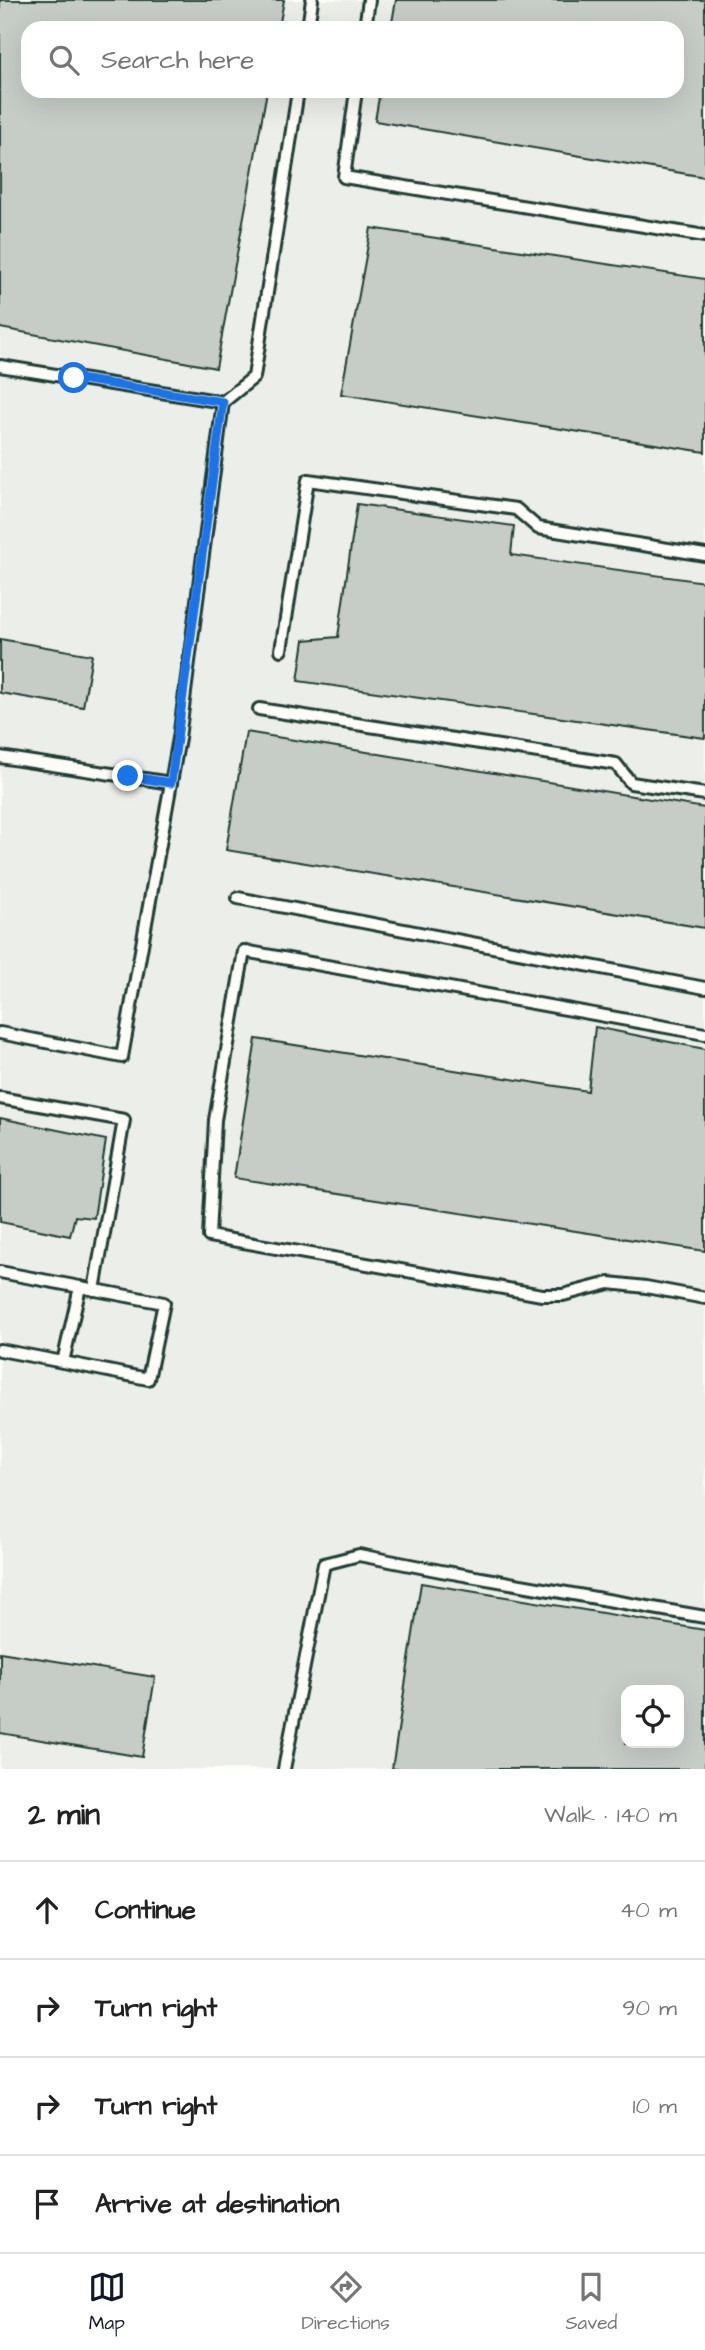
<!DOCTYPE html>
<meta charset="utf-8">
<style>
:root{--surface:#fff;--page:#f2f2f2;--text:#222;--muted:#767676;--line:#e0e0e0;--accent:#111827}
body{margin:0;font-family:"Architects Daughter",sans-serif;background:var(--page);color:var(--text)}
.controls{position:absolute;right:21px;bottom:21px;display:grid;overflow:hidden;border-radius:14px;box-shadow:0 7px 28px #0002}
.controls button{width:63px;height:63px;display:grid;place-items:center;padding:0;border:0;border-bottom:2px solid var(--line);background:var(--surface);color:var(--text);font:35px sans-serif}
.stop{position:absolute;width:21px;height:21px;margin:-16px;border:5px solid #1a73e8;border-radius:50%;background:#fff}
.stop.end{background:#1a73e8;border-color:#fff;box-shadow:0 2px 7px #0008}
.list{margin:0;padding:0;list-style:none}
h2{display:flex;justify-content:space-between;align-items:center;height:91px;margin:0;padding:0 28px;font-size:30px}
h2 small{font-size:23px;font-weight:400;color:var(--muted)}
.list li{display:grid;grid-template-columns:46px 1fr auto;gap:21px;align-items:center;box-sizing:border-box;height:98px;padding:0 28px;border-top:2px solid var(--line)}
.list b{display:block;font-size:26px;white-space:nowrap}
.list em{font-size:23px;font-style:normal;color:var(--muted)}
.icon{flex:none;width:38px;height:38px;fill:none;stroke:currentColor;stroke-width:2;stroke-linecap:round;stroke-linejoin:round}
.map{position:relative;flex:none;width:705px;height:1769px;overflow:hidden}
.search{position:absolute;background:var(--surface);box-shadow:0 7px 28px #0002;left:21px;right:21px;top:21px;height:77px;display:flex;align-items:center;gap:18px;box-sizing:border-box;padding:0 24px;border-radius:21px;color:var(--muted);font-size:26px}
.sheet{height:483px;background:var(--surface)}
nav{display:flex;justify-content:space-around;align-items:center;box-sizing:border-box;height:98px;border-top:2px solid var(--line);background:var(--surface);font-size:19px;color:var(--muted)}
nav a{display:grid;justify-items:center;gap:4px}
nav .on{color:var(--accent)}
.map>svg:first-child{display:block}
.built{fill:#eceee9;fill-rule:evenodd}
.building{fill:#c6cdc7;stroke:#1f3d34;stroke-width:2;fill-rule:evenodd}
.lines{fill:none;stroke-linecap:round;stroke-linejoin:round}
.lane-casing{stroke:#1f3d34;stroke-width:16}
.lane{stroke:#fdfcf7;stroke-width:10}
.route{stroke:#1a73e8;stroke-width:9}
</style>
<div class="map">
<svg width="705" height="1769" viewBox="0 0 705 1769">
<rect width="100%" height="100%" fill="#fdfcf7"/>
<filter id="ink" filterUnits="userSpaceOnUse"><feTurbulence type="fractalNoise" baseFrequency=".0143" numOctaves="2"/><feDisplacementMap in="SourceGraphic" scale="14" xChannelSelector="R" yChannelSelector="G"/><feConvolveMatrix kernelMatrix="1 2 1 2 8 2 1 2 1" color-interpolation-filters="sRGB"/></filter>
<g filter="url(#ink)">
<path class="built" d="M0,0H705V1769H0ZM28,28H677V91H28ZM626,1690H679V1743H626Z"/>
<g class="building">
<path d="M0,0H284L279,28H28V91H267L216,368L0,328Z"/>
<path d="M396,0H705V177L375,121L380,91H677V28H391Z"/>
<path d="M371,228L705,279V452L341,394Z"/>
<path d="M357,504L514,526L511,555L705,582V738L298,681L304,640L338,637Z"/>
<path d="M0,639L92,655L83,707L0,693Z"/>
<path d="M246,732L705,808V928L226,850Z"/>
<path d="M595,1027L705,1049V1251L234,1178L256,1039L588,1091Z"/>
<path d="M0,1118L106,1140L94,1218L75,1216L70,1236L0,1222Z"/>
<path d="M421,1583L705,1630V1769H392ZM626,1690H679V1743H626Z"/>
<path d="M0,1652L155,1677L142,1757L0,1733Z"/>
</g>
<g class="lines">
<defs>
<g id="lane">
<path d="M308,28L312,0"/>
<path d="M365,28L369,0"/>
<path d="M356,91L344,177L705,236"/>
<path d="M0,366L223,402L254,377L298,91"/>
<path d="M281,650L308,480L516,509L538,528L705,555"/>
<path d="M259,709L616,764L631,783L705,794"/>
<path d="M0,757L171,783"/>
<path d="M238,898L705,988"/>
<path d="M0,1033L122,1057L179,738L223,402"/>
<path d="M705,1034L244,951L215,1120L209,1236L542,1295H563L609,1283L646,1287L705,1298"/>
<path d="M0,1098L124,1120L94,1290"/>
<path d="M0,1272L80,1287L63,1362L0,1350"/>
<path d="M63,1362L148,1379L164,1303L80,1287"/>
<path d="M284,1769L324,1564L359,1555L441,1571L705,1617"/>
</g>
</defs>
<use href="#lane" class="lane-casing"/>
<use href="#lane" class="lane"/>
</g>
</g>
<g class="lines" filter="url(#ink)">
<path class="route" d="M74,378L223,402L171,783L128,776"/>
</g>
</svg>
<div class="controls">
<button><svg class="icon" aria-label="locate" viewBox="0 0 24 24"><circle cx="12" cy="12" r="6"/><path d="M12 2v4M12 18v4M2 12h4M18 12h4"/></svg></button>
</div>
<div class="stop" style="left:74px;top:378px"></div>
<div class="stop end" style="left:128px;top:776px"></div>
<div class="search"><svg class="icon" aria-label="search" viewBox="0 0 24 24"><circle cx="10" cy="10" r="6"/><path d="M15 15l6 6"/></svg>Search here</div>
</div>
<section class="sheet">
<h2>2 min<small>Walk · 140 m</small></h2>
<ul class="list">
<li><svg class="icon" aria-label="ahead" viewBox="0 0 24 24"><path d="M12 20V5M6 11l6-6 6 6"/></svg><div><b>Continue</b></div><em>40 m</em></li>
<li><svg class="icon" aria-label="right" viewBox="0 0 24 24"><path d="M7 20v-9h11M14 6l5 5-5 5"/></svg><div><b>Turn right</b></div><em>90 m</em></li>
<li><svg class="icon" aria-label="right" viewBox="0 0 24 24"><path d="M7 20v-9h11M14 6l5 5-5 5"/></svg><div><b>Turn right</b></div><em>10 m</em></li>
<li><svg class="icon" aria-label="arrive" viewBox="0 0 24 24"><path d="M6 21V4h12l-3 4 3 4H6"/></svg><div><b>Arrive at destination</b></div></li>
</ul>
</section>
<nav>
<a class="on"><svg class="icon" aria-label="map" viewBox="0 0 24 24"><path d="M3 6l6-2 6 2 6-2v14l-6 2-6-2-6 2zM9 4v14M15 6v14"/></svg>Map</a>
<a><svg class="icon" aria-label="directions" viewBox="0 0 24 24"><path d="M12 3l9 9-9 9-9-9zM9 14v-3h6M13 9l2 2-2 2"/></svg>Directions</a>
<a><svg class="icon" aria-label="saved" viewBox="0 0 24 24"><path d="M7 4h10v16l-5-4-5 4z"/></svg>Saved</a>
</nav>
